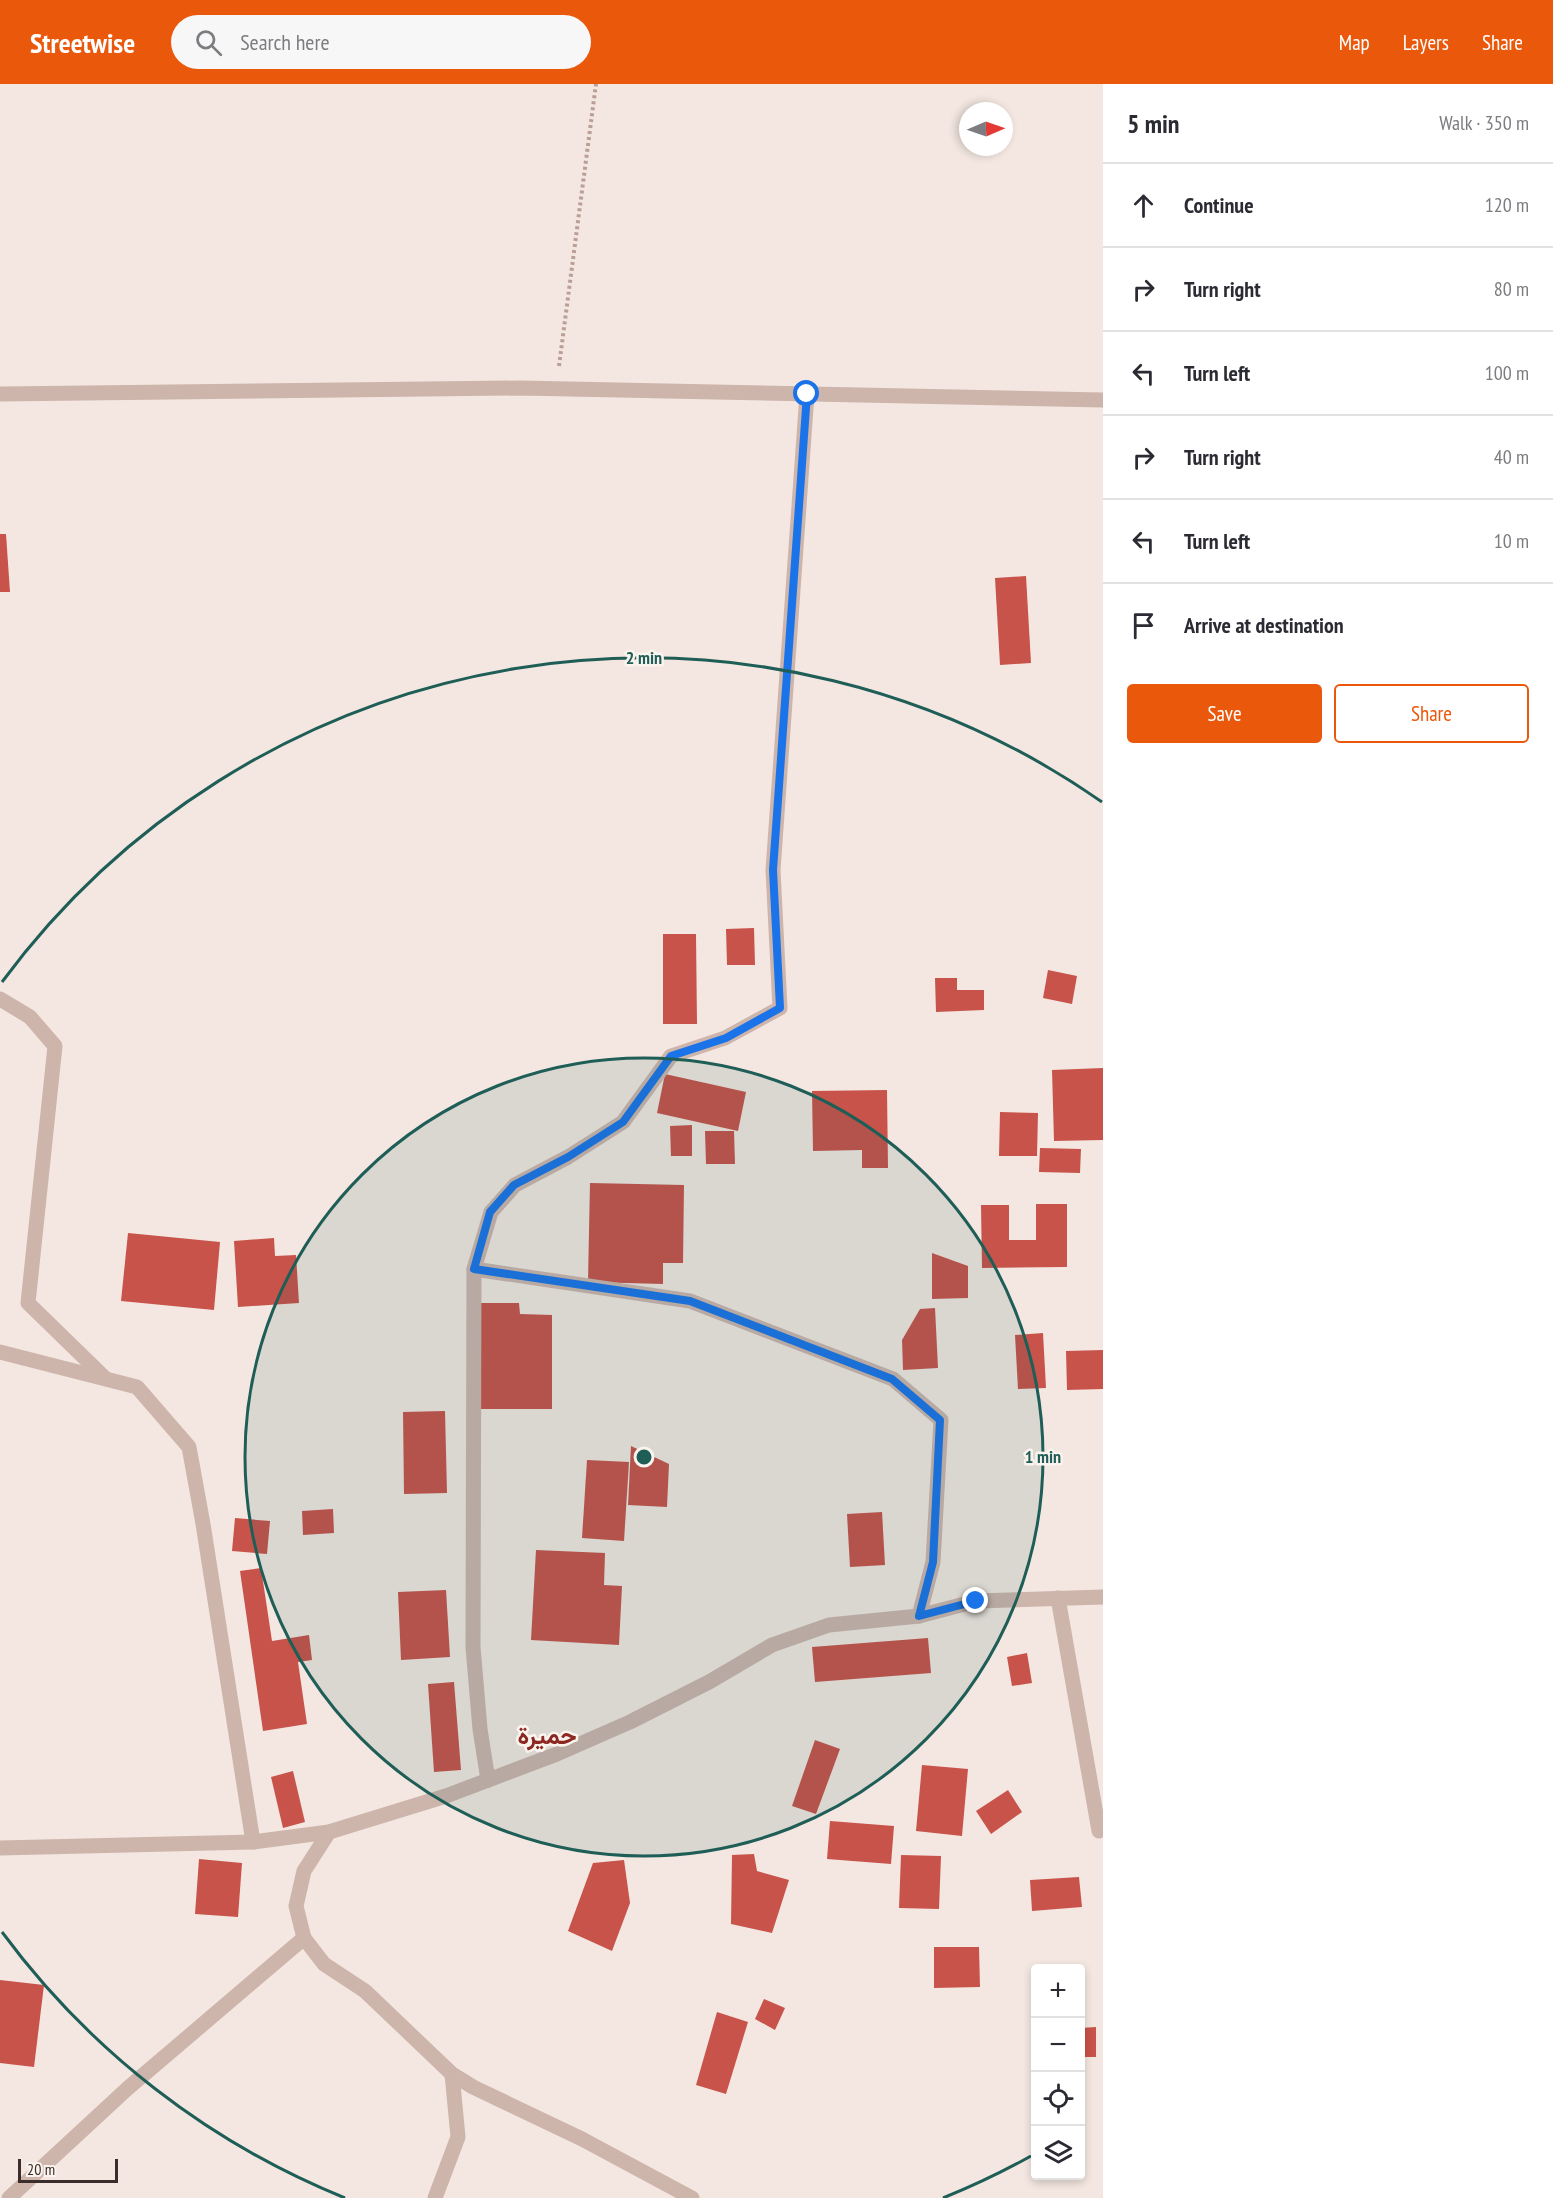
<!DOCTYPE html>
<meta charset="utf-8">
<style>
:root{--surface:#fff;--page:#f7f7f7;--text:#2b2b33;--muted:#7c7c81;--line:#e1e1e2;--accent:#ea580c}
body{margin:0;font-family:"PT Sans Narrow",Vazirmatn,sans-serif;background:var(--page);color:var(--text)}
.controls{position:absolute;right:18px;bottom:18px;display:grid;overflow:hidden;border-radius:6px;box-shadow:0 3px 9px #0003}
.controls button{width:54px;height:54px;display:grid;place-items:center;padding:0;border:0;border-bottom:2px solid var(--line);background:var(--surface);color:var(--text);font:30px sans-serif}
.compass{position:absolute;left:959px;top:18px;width:54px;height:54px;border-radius:50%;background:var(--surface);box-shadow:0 3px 9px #0003;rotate:88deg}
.scale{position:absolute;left:18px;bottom:15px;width:100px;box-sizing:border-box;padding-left:6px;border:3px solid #3b2d2b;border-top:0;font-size:16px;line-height:21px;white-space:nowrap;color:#3b2d2b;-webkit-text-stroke:4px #fbf3ee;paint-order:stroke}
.stop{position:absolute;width:18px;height:18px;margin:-14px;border:4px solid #1a73e8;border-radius:50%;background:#fff}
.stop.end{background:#1a73e8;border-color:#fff;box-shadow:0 2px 6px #0008}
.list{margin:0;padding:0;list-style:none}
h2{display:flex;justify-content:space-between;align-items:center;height:78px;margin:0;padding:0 24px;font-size:26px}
h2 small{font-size:20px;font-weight:400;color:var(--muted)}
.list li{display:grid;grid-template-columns:39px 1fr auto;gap:18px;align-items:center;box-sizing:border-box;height:84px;padding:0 24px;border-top:2px solid var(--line)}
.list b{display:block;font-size:22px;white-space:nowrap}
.list em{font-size:20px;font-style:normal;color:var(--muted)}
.actions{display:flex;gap:12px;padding:18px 24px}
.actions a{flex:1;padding:14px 0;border:2px solid var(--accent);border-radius:6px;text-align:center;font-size:21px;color:var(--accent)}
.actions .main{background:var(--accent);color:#fff}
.icon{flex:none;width:33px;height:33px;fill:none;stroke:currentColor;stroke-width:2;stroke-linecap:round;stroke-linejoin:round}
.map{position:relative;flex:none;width:1103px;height:2114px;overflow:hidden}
header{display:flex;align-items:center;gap:36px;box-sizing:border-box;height:84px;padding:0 30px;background:var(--accent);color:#fff}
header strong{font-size:28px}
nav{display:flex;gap:33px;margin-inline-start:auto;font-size:21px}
.search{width:420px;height:54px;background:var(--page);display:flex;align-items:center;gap:15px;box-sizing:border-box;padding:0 21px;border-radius:33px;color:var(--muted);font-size:22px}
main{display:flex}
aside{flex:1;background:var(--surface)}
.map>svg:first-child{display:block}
.building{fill:#c8534a}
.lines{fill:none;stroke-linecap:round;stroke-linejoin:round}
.path{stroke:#b99f96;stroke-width:4;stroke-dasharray:3 3;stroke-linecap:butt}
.minor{stroke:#cdb5ac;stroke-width:15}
.tertiary{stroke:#cdb5ac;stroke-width:15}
.route{stroke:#1a73e8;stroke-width:8}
.ring{fill:none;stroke:#1f5e57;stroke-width:3}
.labels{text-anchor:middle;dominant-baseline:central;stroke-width:5;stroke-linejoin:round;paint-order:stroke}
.quarter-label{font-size:24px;font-weight:bold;fill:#8c2822;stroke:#fbf3ee}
.centre{fill:#1f5e57;stroke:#fbf3ee;stroke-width:3}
.ring-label{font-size:18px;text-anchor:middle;font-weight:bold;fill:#1f5e57;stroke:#fbf3ee;stroke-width:5;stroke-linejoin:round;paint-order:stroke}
</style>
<header>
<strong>Streetwise</strong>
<div class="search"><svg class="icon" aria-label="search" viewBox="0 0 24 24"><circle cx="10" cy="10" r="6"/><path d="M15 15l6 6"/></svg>Search here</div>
<nav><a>Map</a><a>Layers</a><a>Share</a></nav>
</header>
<main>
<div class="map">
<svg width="1103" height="2114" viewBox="0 0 1103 2114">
<rect width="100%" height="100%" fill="#f4e7e1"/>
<g class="building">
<path d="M0,450H6L10,508H0Z"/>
<path d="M1026,492L1031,579L1000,581L995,494Z"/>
<path d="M754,844L755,881H727L726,845Z"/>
<path d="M663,850H696L697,940H663Z"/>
<path d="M1048,886L1077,892L1072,920L1043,914Z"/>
<path d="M935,894H957V906H984V926L936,928Z"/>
<path d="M1103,984V1056L1054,1057L1052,986Z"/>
<path d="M665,990L746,1008L738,1047L657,1029Z"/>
<path d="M887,1006L888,1084H862V1066L813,1067L812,1007Z"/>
<path d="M1000,1028L1038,1029L1037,1072H999Z"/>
<path d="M692,1041V1072H671L670,1042Z"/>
<path d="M705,1047H734L735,1080H706Z"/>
<path d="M1040,1064L1081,1065L1080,1089L1039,1088Z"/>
<path d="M590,1099L684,1101L683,1179H663V1200L588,1198Z"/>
<path d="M1036,1120H1067V1183L982,1184L981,1121H1009V1156H1036Z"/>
<path d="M128,1149L220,1158L214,1226L121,1217Z"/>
<path d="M274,1154L275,1172L296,1171L299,1219L238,1223L234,1157Z"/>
<path d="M932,1169L968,1182V1214L932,1215Z"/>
<path d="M480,1219H519L520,1230L552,1231V1325H480Z"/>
<path d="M935,1224L938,1284L903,1286L902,1256L920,1225Z"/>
<path d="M1043,1249L1046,1304L1018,1305L1015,1251Z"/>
<path d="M1103,1266V1305L1067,1306L1066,1267Z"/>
<path d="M445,1327L447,1409L404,1410L403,1328Z"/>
<path d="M631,1362L669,1380L667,1423L628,1421Z"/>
<path d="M587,1376L629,1378L624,1457L582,1454Z"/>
<path d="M333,1425L334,1449L303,1451L302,1427Z"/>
<path d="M882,1428L885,1481L850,1483L847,1430Z"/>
<path d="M235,1434L270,1437L267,1470L232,1467Z"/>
<path d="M536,1466L605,1469L604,1501L622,1502L619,1561L531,1556Z"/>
<path d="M261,1484L272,1557L309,1551L312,1576L298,1578L307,1640L263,1647L240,1487Z"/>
<path d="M446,1506L450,1573L401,1576L398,1508Z"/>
<path d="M928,1554L931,1589L815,1598L812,1563Z"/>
<path d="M1027,1569L1032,1599L1012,1602L1007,1573Z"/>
<path d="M454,1598L461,1686L434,1688L428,1600Z"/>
<path d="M815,1656L840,1665L816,1730L792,1722Z"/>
<path d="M922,1681L968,1685L962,1752L916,1747Z"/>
<path d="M293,1687L305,1738L283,1744L271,1693Z"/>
<path d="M1008,1706L1022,1728L991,1750L976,1727Z"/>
<path d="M830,1737L894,1742L891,1780L827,1775Z"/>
<path d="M754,1770L757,1787L789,1796L772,1849L731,1840L732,1771Z"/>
<path d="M901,1771L941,1772L939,1825L899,1824Z"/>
<path d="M199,1775L242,1779L238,1833L195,1830Z"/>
<path d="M624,1776L630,1819L612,1867L568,1847L593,1779Z"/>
<path d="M1079,1793L1082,1823L1032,1827L1030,1796Z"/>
<path d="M934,1863H979L980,1903L934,1904Z"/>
<path d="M0,1896L44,1901L34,1983L0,1979Z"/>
<path d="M764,1915L785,1924L775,1946L755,1935Z"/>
<path d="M717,1928L748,1938L726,2010L696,2001Z"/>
<path d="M1096,1943V1973H1080V1944Z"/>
</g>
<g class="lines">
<path class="path" d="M559,282L596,0"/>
<g class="minor">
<path d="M0,915L30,933L55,962L28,1219L104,1293"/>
<path d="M474,1185L690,1217L893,1295L941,1336L933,1478L919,1532"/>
<path d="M0,1268L137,1303L189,1363L203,1440L253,1758"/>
<path d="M1058,1514L1099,1747"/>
<path d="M488,1696L480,1645L473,1563L474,1185L491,1128L515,1101L568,1073L623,1038L671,972L725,954L780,924L773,786L807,310"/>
<path d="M329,1748L304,1787L296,1822L304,1854L324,1880L365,1907L452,1990L473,2003L582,2055L692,2114"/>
<path d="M9,2114L128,2004L304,1854"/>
<path d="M435,2114L458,2053L452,1990"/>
</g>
<g class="tertiary">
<path d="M0,310L520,304L1103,316"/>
<path d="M0,1764L253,1758L329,1748L446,1712L557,1670L630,1638L709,1598L772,1561L829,1541L919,1532L976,1517L1103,1513"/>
</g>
</g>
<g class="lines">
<path class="route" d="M807,310L773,786L780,924L726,954L671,972L623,1038L568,1073L514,1101L490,1128L474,1185L690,1217L892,1295L940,1336L933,1478L919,1532L976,1517"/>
</g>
<circle cx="644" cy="1373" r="399" fill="#1f5e57" fill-opacity=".12"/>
<g class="ring">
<circle cx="644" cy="1373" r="399"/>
<path d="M1031 2072A799 799 0 0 1 943 2114M345 2114A799 799 0 0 1 2 1848M2 898A799 799 0 0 1 1102 718"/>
</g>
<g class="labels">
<g class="quarter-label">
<text x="547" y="1651">حميرة</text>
</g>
</g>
<circle cx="644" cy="1373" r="9" class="centre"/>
<g class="ring-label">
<text x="644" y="580">2 min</text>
<text x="1043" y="1379">1 min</text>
</g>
</svg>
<div class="controls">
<button>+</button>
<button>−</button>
<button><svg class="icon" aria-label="locate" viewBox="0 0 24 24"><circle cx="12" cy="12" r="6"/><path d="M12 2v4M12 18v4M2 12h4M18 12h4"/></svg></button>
<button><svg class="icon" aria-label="layers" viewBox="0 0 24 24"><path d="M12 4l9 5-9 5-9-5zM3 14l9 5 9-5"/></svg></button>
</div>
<svg class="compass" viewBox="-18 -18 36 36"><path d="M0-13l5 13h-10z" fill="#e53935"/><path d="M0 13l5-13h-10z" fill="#7c7c81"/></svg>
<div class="scale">20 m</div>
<div class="stop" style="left:807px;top:310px"></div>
<div class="stop end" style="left:976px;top:1517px"></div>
</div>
<aside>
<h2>5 min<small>Walk · 350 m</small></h2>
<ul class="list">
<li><svg class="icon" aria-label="ahead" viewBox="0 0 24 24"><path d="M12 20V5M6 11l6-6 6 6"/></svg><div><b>Continue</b></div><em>120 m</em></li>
<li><svg class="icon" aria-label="right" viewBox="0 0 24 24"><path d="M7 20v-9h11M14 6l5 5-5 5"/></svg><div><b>Turn right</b></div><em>80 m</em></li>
<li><svg class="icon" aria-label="left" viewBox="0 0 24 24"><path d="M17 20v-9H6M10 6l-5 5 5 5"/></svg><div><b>Turn left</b></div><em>100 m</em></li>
<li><svg class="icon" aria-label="right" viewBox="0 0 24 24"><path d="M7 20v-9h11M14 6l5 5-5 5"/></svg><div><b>Turn right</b></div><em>40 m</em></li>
<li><svg class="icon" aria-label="left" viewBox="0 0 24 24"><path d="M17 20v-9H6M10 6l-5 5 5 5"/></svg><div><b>Turn left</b></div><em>10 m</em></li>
<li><svg class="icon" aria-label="arrive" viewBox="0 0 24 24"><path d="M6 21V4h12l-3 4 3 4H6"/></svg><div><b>Arrive at destination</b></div></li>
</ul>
<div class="actions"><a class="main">Save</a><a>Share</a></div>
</aside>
</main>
